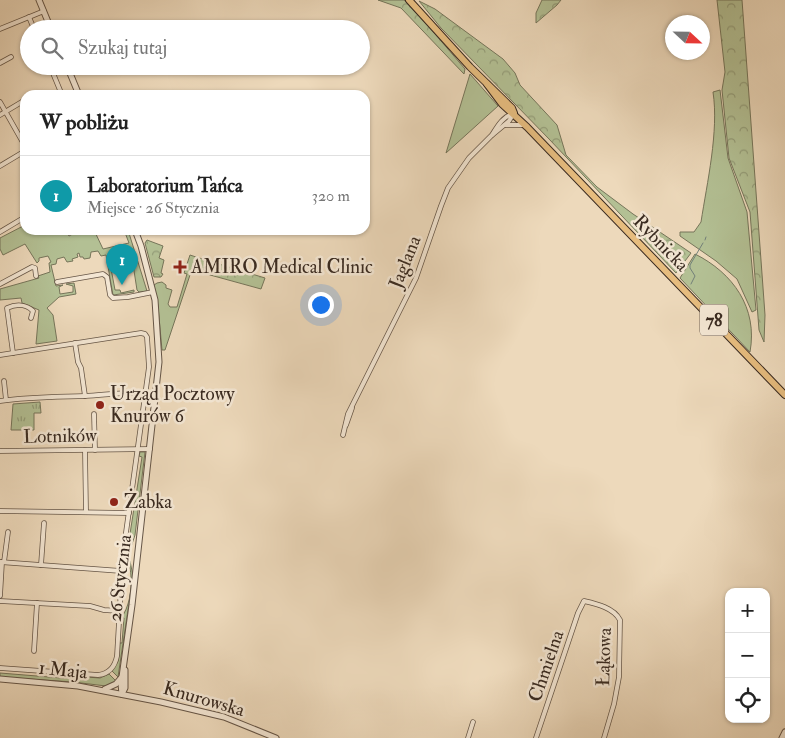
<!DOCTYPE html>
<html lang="pl">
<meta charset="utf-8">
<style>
:root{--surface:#fff;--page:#f6f6f6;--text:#222;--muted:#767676;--line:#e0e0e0;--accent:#8f2418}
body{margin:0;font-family:"IM FELL Double Pica",serif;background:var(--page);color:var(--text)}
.controls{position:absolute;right:15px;bottom:15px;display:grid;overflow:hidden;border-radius:10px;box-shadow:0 1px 4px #0004}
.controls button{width:45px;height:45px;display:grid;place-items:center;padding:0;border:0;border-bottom:1px solid var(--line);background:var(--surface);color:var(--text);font:25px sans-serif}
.compass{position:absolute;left:665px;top:15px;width:45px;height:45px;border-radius:50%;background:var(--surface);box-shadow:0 1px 4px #0004;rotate:112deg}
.you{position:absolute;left:320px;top:304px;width:18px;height:18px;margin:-12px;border:4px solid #fff;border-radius:50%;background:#1a73e8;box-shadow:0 0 0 8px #1a73e833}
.badge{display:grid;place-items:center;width:32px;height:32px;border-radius:50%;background:var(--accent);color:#fff;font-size:16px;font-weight:700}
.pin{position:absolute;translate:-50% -41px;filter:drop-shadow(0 1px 2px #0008)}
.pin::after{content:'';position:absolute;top:26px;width:18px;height:15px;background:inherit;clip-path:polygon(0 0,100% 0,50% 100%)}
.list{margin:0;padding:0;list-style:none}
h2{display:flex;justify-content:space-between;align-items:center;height:65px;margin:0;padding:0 20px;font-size:21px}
h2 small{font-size:16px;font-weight:400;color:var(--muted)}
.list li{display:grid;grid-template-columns:32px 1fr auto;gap:15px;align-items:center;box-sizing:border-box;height:80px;padding:0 20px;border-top:1px solid var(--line)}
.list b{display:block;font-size:19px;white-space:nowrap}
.list p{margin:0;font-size:16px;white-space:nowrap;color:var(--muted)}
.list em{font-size:16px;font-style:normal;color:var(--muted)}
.icon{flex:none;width:28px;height:28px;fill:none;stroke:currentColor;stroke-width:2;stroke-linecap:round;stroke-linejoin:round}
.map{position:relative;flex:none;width:785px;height:738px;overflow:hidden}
.search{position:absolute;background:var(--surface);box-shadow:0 1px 4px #0004;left:20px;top:20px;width:350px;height:55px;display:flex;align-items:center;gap:12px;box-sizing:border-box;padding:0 18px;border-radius:28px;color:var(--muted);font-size:19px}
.panel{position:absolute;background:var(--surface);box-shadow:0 1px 4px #0004;left:20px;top:90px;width:350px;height:145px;border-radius:15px}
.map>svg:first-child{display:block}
.green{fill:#b3c094;stroke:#76755a}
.forest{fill:url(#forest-crowns);stroke:#76755a}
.park{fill:url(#park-tufts);stroke:#76755a}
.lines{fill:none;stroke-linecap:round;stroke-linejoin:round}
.stream{stroke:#738079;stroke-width:1}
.minor-casing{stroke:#665647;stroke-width:5.5}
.tertiary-casing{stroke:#665647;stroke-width:7}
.primary-casing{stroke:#392a20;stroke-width:8}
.minor{stroke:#f3e6d3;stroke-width:4}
.tertiary{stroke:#f3e6d3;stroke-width:5}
.primary{stroke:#e6bc7e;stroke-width:6}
.poi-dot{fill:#8f2418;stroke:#f3e6d3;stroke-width:2}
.labels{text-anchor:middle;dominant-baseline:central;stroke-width:5;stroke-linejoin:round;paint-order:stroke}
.shield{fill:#f3e6d3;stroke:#716256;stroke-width:1}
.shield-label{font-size:18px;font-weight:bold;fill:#392a20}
.street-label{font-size:19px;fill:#392a20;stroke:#f3e6d3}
.poi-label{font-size:19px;fill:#392a20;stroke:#f3e6d3;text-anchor:start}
</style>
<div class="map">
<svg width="785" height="738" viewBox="0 0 785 738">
<defs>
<pattern id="forest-crowns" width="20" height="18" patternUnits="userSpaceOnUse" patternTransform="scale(1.25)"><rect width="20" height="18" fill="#b3c094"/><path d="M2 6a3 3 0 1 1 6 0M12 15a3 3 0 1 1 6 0" fill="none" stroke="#939c78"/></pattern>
<pattern id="park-tufts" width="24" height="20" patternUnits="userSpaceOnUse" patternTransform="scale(1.25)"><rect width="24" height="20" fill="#b3c094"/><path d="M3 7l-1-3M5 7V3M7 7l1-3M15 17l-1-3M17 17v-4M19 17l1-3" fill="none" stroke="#939c78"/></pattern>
</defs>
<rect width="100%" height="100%" fill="#edd9bb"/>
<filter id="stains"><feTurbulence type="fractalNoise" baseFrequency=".004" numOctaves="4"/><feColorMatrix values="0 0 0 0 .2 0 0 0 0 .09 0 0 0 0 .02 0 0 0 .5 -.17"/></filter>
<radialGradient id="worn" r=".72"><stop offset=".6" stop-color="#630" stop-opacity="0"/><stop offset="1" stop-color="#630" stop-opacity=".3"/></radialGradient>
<g class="green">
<path d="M470,74L498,106L446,153Z"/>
<path d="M720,90L728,158L747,212L756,310L752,312L737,279L716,261L680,236V232H694L701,222C707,183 719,131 713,92Z"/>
<path d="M25,225V230H65L69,236L80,230L81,232L82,230H94L103,249L129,243L124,230H128L147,291L139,292L137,290L132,258L116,260L115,256L109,258L115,290H120L121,293L134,290V292L113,295L106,255L101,256L98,251L91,252L90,258L84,259L83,257H80L79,253L77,254L78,257L72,259L73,261L67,262L64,257L57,259L56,264L51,265L56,286L63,285L59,287L60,294L73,292V286L66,284L74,283L76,294L59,297L47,308L53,315L57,341L36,344L39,310L22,303L21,298L0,300V289L39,278L38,276L50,272L49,263L51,262L48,256L39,258V261L37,263L25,244L3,255L0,249V238Z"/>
<path d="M695,254C733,273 758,308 750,352L680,278Z"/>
<path d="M190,255L196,257L165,350H162L158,306L154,285L157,283L162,282L166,285V288L172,290L168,304L170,307H177L187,274L184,273Z"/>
<path d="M140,452H145L135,535L129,553H127L142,457L139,456Z"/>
<path d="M130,561L133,576L118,677L112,671L118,661L119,643H122L124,618H121C129,608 132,590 131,577C131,571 129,567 130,561Z"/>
<path d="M0,673L86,680V677L100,678L109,674L116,681L106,686L73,682L0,677Z"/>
</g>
<g class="forest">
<path d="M378,0H404C426,22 445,46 465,69L464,74L401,8Z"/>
<path d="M542,0H561L557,5L536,23V13Z"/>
<path d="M717,0H742L765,315L764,342L759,330L750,212L729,158L722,90L725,72Z"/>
<path d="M419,1L435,9L503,59L515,73L520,85L557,125L566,155L597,187L633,214L691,253L676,273L549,139L441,28Z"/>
<path d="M147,240L163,246L159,258L164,260L161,273L163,274L161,277H154L145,243Z"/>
<path d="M196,257L265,278L261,289L192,270Z"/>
</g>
<path class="park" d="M40,402L41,413H34V430H11L13,404Z"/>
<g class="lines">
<g class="stream">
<path d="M705,240L706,237"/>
<path d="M691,284L695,276L690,268V265L703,243"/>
</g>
<defs>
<g id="minor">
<path d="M29,17L34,29"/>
<path d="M0,29L44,11"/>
<path d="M0,63L11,57"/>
<path d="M50,66L62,95"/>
<path d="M0,102L25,146"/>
<path d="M0,115L25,100"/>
<path d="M505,125H523"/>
<path d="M492,135C497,127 503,116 513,114"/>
<path d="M0,166L25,151"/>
<path d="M0,232L25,217"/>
<path d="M57,282L103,274L107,277L110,295L113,298L128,297L153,292"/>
<path d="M0,284L32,267L35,268L36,276"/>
<path d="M75,343L78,362L81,368L85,396"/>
<path d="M13,353L7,308C16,304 26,304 33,311L31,318"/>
<path d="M0,355L141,333L145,334L147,337L149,367L123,554L117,656C115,666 109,674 98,675L0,668"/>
<path d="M4,381L6,400"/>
<path d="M0,401C28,397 56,397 85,396C105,395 125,392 146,393"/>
<path d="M94,414L95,450"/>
<path d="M346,425L352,408"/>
<path d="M343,435L348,414L416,278L441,206L448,188L469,158L491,136L509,121L514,113"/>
<path d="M85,450L86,512"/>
<path d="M0,451L150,449"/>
<path d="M0,511L129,513"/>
<path d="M0,562L121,571"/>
<path d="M4,562L8,532"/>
<path d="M41,565L44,523"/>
<path d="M0,596L2,562"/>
<path d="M0,601L90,606L104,610L119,611"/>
<path d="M34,651L37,603"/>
<path d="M468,738L473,722"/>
<path d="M536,738L578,613L584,601C597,604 614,608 620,620L619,677L614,704L604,738"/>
</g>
<g id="tertiary">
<path d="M39,0L51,29"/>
<path d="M67,66L79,95"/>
<path d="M0,679L78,686L161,702L224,717L276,738"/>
<path d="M105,689L116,684L122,677"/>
<path d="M122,694L121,684L132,605L159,362L155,300L141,246L135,230"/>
<path d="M122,694L125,688V670"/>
<path d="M782,738L785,732"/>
</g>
<g id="primary">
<path d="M409,0L470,67L512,108L514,113"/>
<path d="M487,84L502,104L527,127L785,395"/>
</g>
</defs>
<use href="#minor" class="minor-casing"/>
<use href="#tertiary" class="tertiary-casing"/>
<use href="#primary" class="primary-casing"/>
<use href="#minor" class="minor"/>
<use href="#tertiary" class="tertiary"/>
<use href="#primary" class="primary"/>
</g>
<g class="poi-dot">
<path d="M177.5 259.5h5v5h5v5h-5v5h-5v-5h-5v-5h5z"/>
<circle cx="100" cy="405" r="5"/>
<circle cx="114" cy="502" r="5"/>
</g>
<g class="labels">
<rect class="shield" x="700" y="304.5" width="28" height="31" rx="4"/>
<g class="shield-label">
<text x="714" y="320">78</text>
</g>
<g class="street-label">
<text transform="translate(661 243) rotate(46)">Rybnicka</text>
<text transform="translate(405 262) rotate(-68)">Jaglana</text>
<text transform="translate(60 436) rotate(-1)">Lotników</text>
<text transform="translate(120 578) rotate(-83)">26 Stycznia</text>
<text transform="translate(604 657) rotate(-88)">Łąkowa</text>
<text transform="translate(546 666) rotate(-71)">Chmielna</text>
<text transform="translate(63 670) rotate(6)">1 Maja</text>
<text transform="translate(204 699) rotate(16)">Knurowska</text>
</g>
<g class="poi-label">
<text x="191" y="267">AMIRO Medical Clinic</text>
<text x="110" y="394">Urząd Pocztowy<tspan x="110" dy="22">Knurów 6</tspan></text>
<text x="124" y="502">Żabka</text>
</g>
</g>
<rect width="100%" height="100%" filter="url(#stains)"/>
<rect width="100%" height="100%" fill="url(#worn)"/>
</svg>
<div class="controls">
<button>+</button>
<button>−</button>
<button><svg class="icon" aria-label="locate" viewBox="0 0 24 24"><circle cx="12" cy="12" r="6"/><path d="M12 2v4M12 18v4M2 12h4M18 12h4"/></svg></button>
</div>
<svg class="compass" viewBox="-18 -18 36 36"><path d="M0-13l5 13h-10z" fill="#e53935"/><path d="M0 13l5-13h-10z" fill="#767676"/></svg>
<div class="you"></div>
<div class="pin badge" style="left:122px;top:285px;background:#0f9aa8">1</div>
<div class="search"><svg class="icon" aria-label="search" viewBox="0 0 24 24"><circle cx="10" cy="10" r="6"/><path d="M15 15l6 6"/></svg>Szukaj tutaj</div>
<section class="panel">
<h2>W pobliżu<small></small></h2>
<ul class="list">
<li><span class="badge" style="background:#0f9aa8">1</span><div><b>Laboratorium Tańca</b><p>Miejsce · 26 Stycznia</p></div><em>320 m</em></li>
</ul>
</section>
</div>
